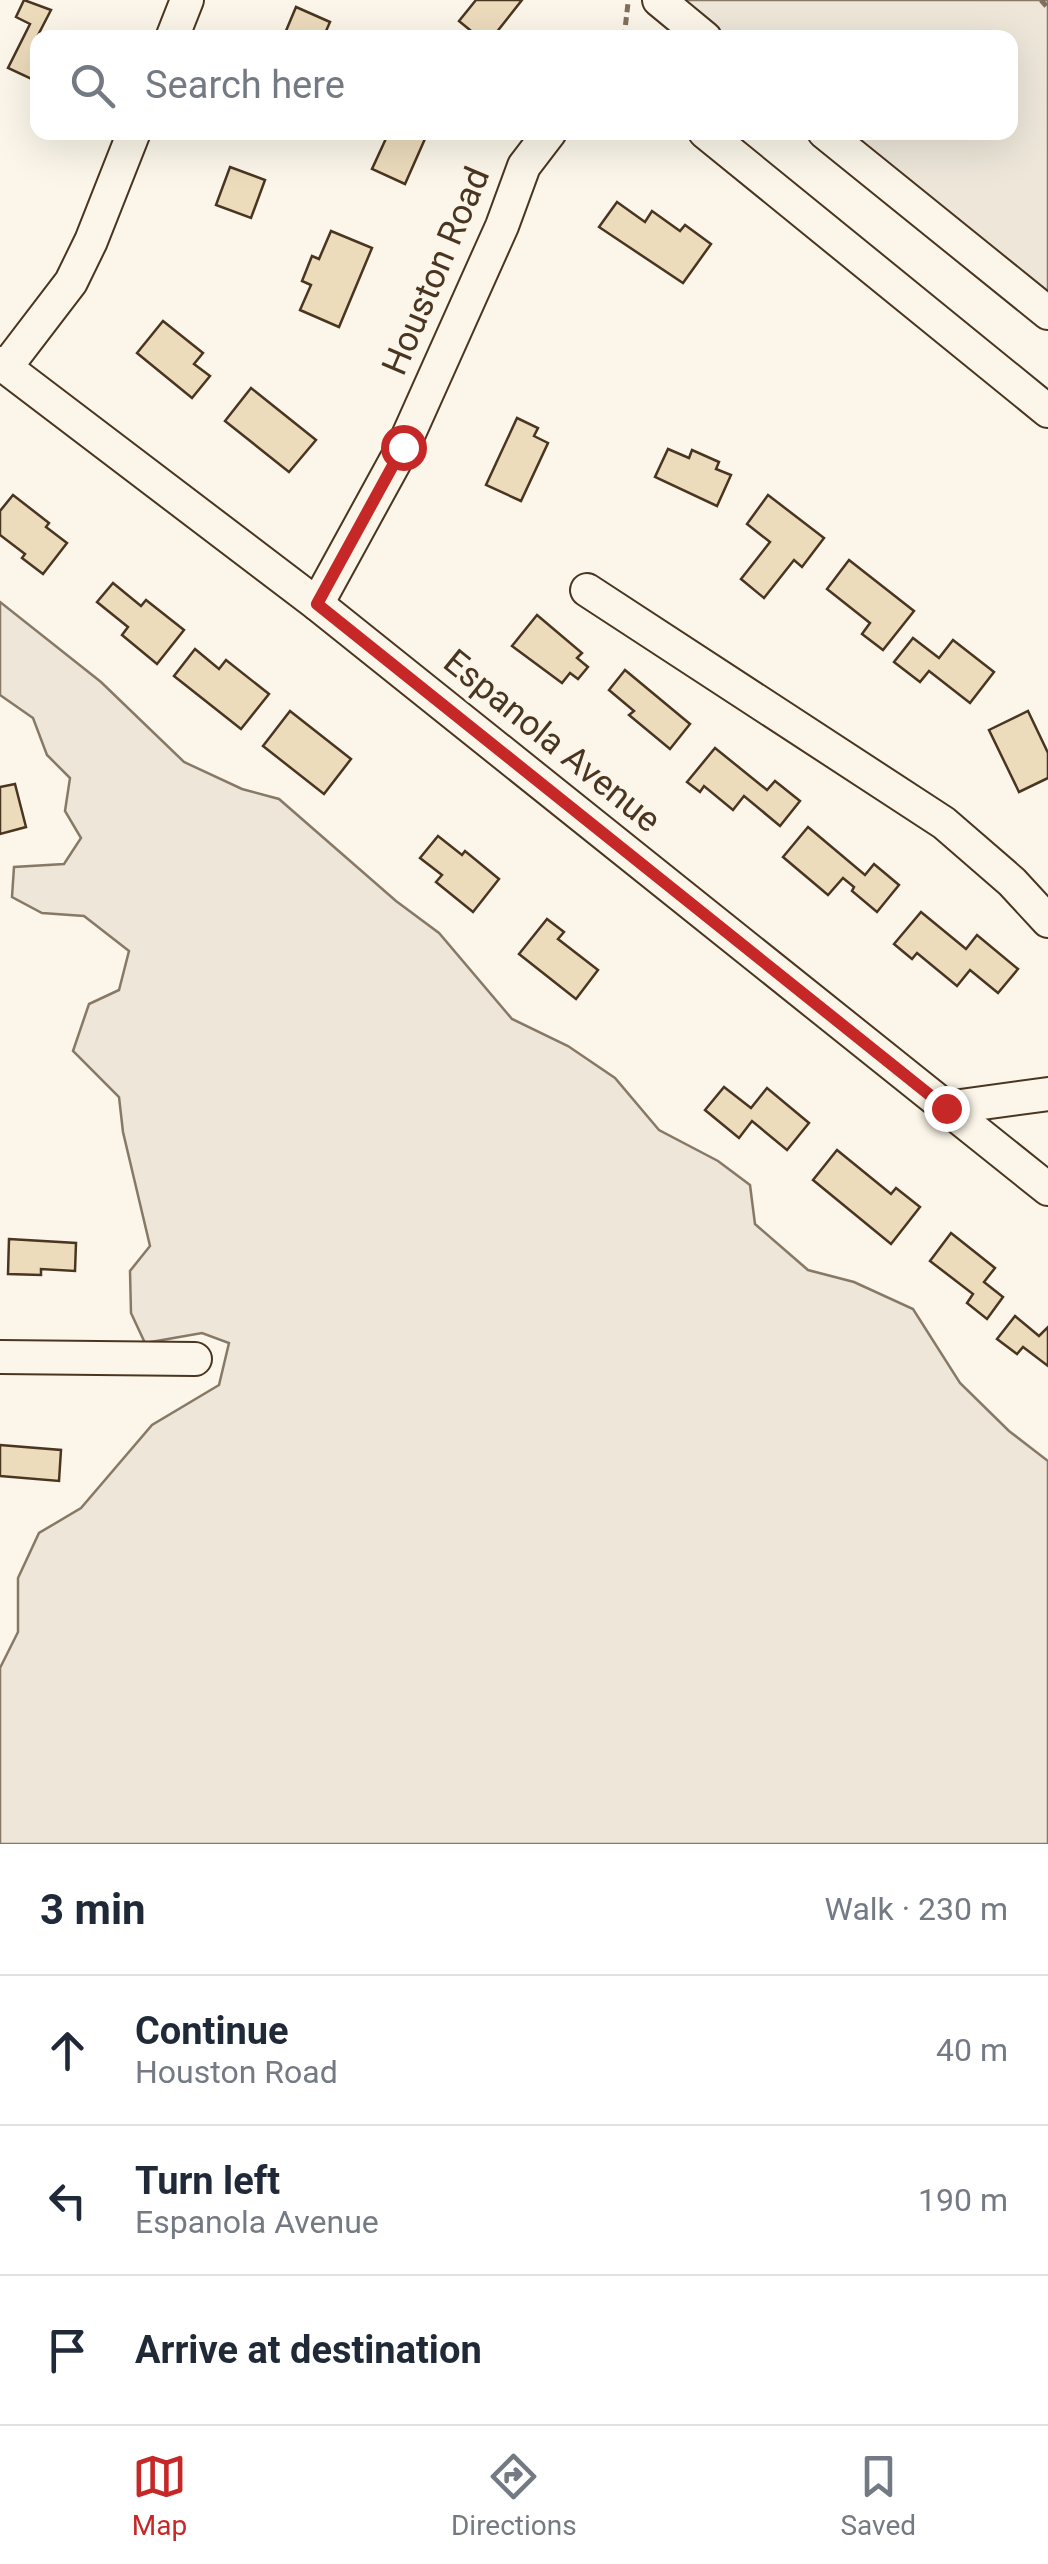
<!DOCTYPE html>
<meta charset="utf-8">
<style>
:root{--surface:#fff;--page:#f6f6f7;--text:#1f2937;--muted:#747a83;--line:#e0e1e3;--accent:#c62828}
body{margin:0;font-family:Roboto,sans-serif;background:var(--page);color:var(--text)}
.stop{position:absolute;width:30px;height:30px;margin:-22px;border:8px solid #c62828;border-radius:50%;background:#fff}
.stop.end{background:#c62828;border-color:#fff;box-shadow:0 2px 10px #0008}
.list{margin:0;padding:0;list-style:none}
h2{display:flex;justify-content:space-between;align-items:center;height:130px;margin:0;padding:0 40px;font-size:42px}
h2 small{font-size:32px;font-weight:400;color:var(--muted)}
.list li{display:grid;grid-template-columns:65px 1fr auto;gap:30px;align-items:center;box-sizing:border-box;height:150px;padding:0 40px;border-top:2px solid var(--line)}
.list b{display:block;font-size:38px;white-space:nowrap}
.list p{margin:0;font-size:32px;white-space:nowrap;color:var(--muted)}
.list em{font-size:32px;font-style:normal;color:var(--muted)}
.icon{flex:none;width:55px;height:55px;fill:none;stroke:currentColor;stroke-width:2;stroke-linecap:round;stroke-linejoin:round}
.map{position:relative;flex:none;width:1048px;height:1844px;overflow:hidden}
.search{position:absolute;background:var(--surface);box-shadow:0 10px 40px #0002;left:30px;right:30px;top:30px;height:110px;display:flex;align-items:center;gap:25px;box-sizing:border-box;padding:0 35px;border-radius:20px;color:var(--muted);font-size:38px}
.sheet{height:580px;background:var(--surface)}
nav{display:flex;justify-content:space-around;align-items:center;box-sizing:border-box;height:140px;border-top:2px solid var(--line);background:var(--surface);font-size:28px;color:var(--muted)}
nav a{display:grid;justify-items:center;gap:5px}
nav .on{color:var(--accent)}
.map>svg:first-child{display:block}
.green{fill:#ede6d9;stroke:#887966;stroke-width:2.5}
.building{fill:#ecdcbc;stroke:#4a3520;stroke-width:2.5}
.lines{fill:none;stroke-linecap:round;stroke-linejoin:round}
.minor-casing{stroke:#4a3520;stroke-width:36}
.path{stroke:#7f6f5c;stroke-width:5;stroke-dasharray:8 5;stroke-linecap:butt}
.minor{stroke:#fbf6e9;stroke-width:32}
.route{stroke:#c62828;stroke-width:12}
.labels{text-anchor:middle;dominant-baseline:central;stroke-width:8;stroke-linejoin:round;paint-order:stroke}
.street-label{font-size:35px;fill:#4a3520;stroke:#fbf6e9}
</style>
<div class="map">
<svg width="1048" height="1844" viewBox="0 0 1048 1844">
<rect width="100%" height="100%" fill="#fbf6e9"/>
<g class="green">
<path d="M672,0H1048V316L830,133L1010,132V38L716,37Z"/>
<path d="M0,602L101,682L184,762L242,789L279,799L396,901L439,933L512,1019L568,1046L615,1078L659,1130L718,1161L750,1185L755,1224L808,1270L854,1282L913,1309L960,1383L1009,1431L1048,1461V1844H0V1668L18,1632V1578L39,1533L81,1508L152,1425L219,1385L229,1343L202,1333L145,1343L131,1313L130,1271L150,1246L123,1132L119,1097L73,1051L89,1004L119,990L129,951L84,916L42,913L12,897L14,867L64,864L81,838L65,811L70,778L47,755L33,718L0,695Z"/>
</g>
<g class="building">
<path d="M24,0L51,10L36,39L38,82L8,68L30,24L16,17Z"/>
<path d="M476,0H522L492,38H465L470,30L459,21Z"/>
<path d="M296,7L330,22L323,38H283Z"/>
<path d="M389,132H428L405,184L372,169Z"/>
<path d="M230,167L265,180L251,218L216,205Z"/>
<path d="M617,202L645,222L652,211L680,231L685,225L711,244L683,283L599,227Z"/>
<path d="M331,231L372,248L339,327L300,310L311,285L302,281L312,256L319,259Z"/>
<path d="M163,321L203,353L194,364L210,376L192,398L137,353Z"/>
<path d="M251,388L316,440L289,472L225,421Z"/>
<path d="M517,418L538,428L534,436L548,443L521,501L486,485Z"/>
<path d="M668,449L689,458L692,450L719,462L716,469L731,475L717,506L655,477Z"/>
<path d="M13,495L49,523L46,527L67,543L43,574L22,558L25,554L0,535V511Z"/>
<path d="M768,495L824,538L802,567L794,560L764,598L741,579L770,542L747,524Z"/>
<path d="M849,560L914,611L883,650L862,634L870,623L827,589Z"/>
<path d="M113,583L141,606L146,600L184,630L157,664L122,635L128,627L97,602Z"/>
<path d="M537,615L582,653L577,658L588,667L578,679L570,673L562,683L512,646Z"/>
<path d="M913,638L939,658L953,640L994,672L970,703L929,671L920,682L894,662Z"/>
<path d="M195,649L219,669L226,660L269,694L241,729L174,676Z"/>
<path d="M625,670L690,724L670,749L629,715L634,711L609,690Z"/>
<path d="M290,711L351,759L324,794L263,746Z"/>
<path d="M1028,711L1048,753V778L1019,792L989,730Z"/>
<path d="M715,748L767,790L775,781L800,801L780,826L744,796L733,810L704,786L700,792L687,782Z"/>
<path d="M15,784L26,827L0,834V787Z"/>
<path d="M808,827L865,875L874,864L899,885L877,912L852,891L854,887L843,878L828,895L783,857Z"/>
<path d="M438,836L462,855L465,851L499,879L473,912L436,882L442,875L420,858Z"/>
<path d="M921,912L966,949L977,935L1018,969L998,993L970,970L957,986L917,953L912,959L894,944Z"/>
<path d="M547,919L564,932L558,939L598,970L576,999L519,954Z"/>
<path d="M724,1087L751,1108L767,1088L809,1123L787,1150L752,1121L739,1138L705,1110Z"/>
<path d="M837,1150L891,1194L896,1188L920,1207L891,1244L813,1180Z"/>
<path d="M951,1233L995,1268L984,1282L1003,1297L987,1319L967,1303L973,1294L930,1261Z"/>
<path d="M9,1239L76,1243L75,1271L41,1269V1275L8,1274Z"/>
<path d="M1015,1316L1039,1336L1048,1327V1366L1023,1347L1017,1354L997,1339Z"/>
<path d="M0,1445L61,1450L59,1481L0,1476Z"/>
</g>
<g class="lines">
<defs>
<g id="minor">
<path d="M659,0L705,38"/>
<path d="M172,38L187,0"/>
<path d="M705,132L1048,411"/>
<path d="M824,132L1048,313"/>
<path d="M0,363L317,604L1048,1189"/>
<path d="M6,367L71,282L91,241L134,132"/>
<path d="M587,590L944,823L1012,882L1048,921"/>
<path d="M317,604L403,447L502,226L524,166L550,132"/>
<path d="M946,1108L1048,1094"/>
<path d="M0,1357L195,1359"/>
</g>
</defs>
<use href="#minor" class="minor-casing"/>
<g class="path">
<path d="M1041,0L1048,8"/>
<path d="M624,38L628,3"/>
</g>
<use href="#minor" class="minor"/>
</g>
<g class="lines">
<path class="route" d="M403,447L317,604L946,1108"/>
</g>
<g class="labels">
<g class="street-label">
<text transform="translate(436 271) rotate(-67)">Houston Road</text>
<text transform="translate(552 741) rotate(39)">Espanola Avenue</text>
</g>
</g>
</svg>
<div class="stop" style="left:403px;top:447px"></div>
<div class="stop end" style="left:946px;top:1108px"></div>
<div class="search"><svg class="icon" aria-label="search" viewBox="0 0 24 24"><circle cx="10" cy="10" r="6"/><path d="M15 15l6 6"/></svg>Search here</div>
</div>
<section class="sheet">
<h2>3 min<small>Walk · 230 m</small></h2>
<ul class="list">
<li><svg class="icon" aria-label="ahead" viewBox="0 0 24 24"><path d="M12 20V5M6 11l6-6 6 6"/></svg><div><b>Continue</b><p>Houston Road</p></div><em>40 m</em></li>
<li><svg class="icon" aria-label="left" viewBox="0 0 24 24"><path d="M17 20v-9H6M10 6l-5 5 5 5"/></svg><div><b>Turn left</b><p>Espanola Avenue</p></div><em>190 m</em></li>
<li><svg class="icon" aria-label="arrive" viewBox="0 0 24 24"><path d="M6 21V4h12l-3 4 3 4H6"/></svg><div><b>Arrive at destination</b></div></li>
</ul>
</section>
<nav>
<a class="on"><svg class="icon" aria-label="map" viewBox="0 0 24 24"><path d="M3 6l6-2 6 2 6-2v14l-6 2-6-2-6 2zM9 4v14M15 6v14"/></svg>Map</a>
<a><svg class="icon" aria-label="directions" viewBox="0 0 24 24"><path d="M12 3l9 9-9 9-9-9zM9 14v-3h6M13 9l2 2-2 2"/></svg>Directions</a>
<a><svg class="icon" aria-label="saved" viewBox="0 0 24 24"><path d="M7 4h10v16l-5-4-5 4z"/></svg>Saved</a>
</nav>
